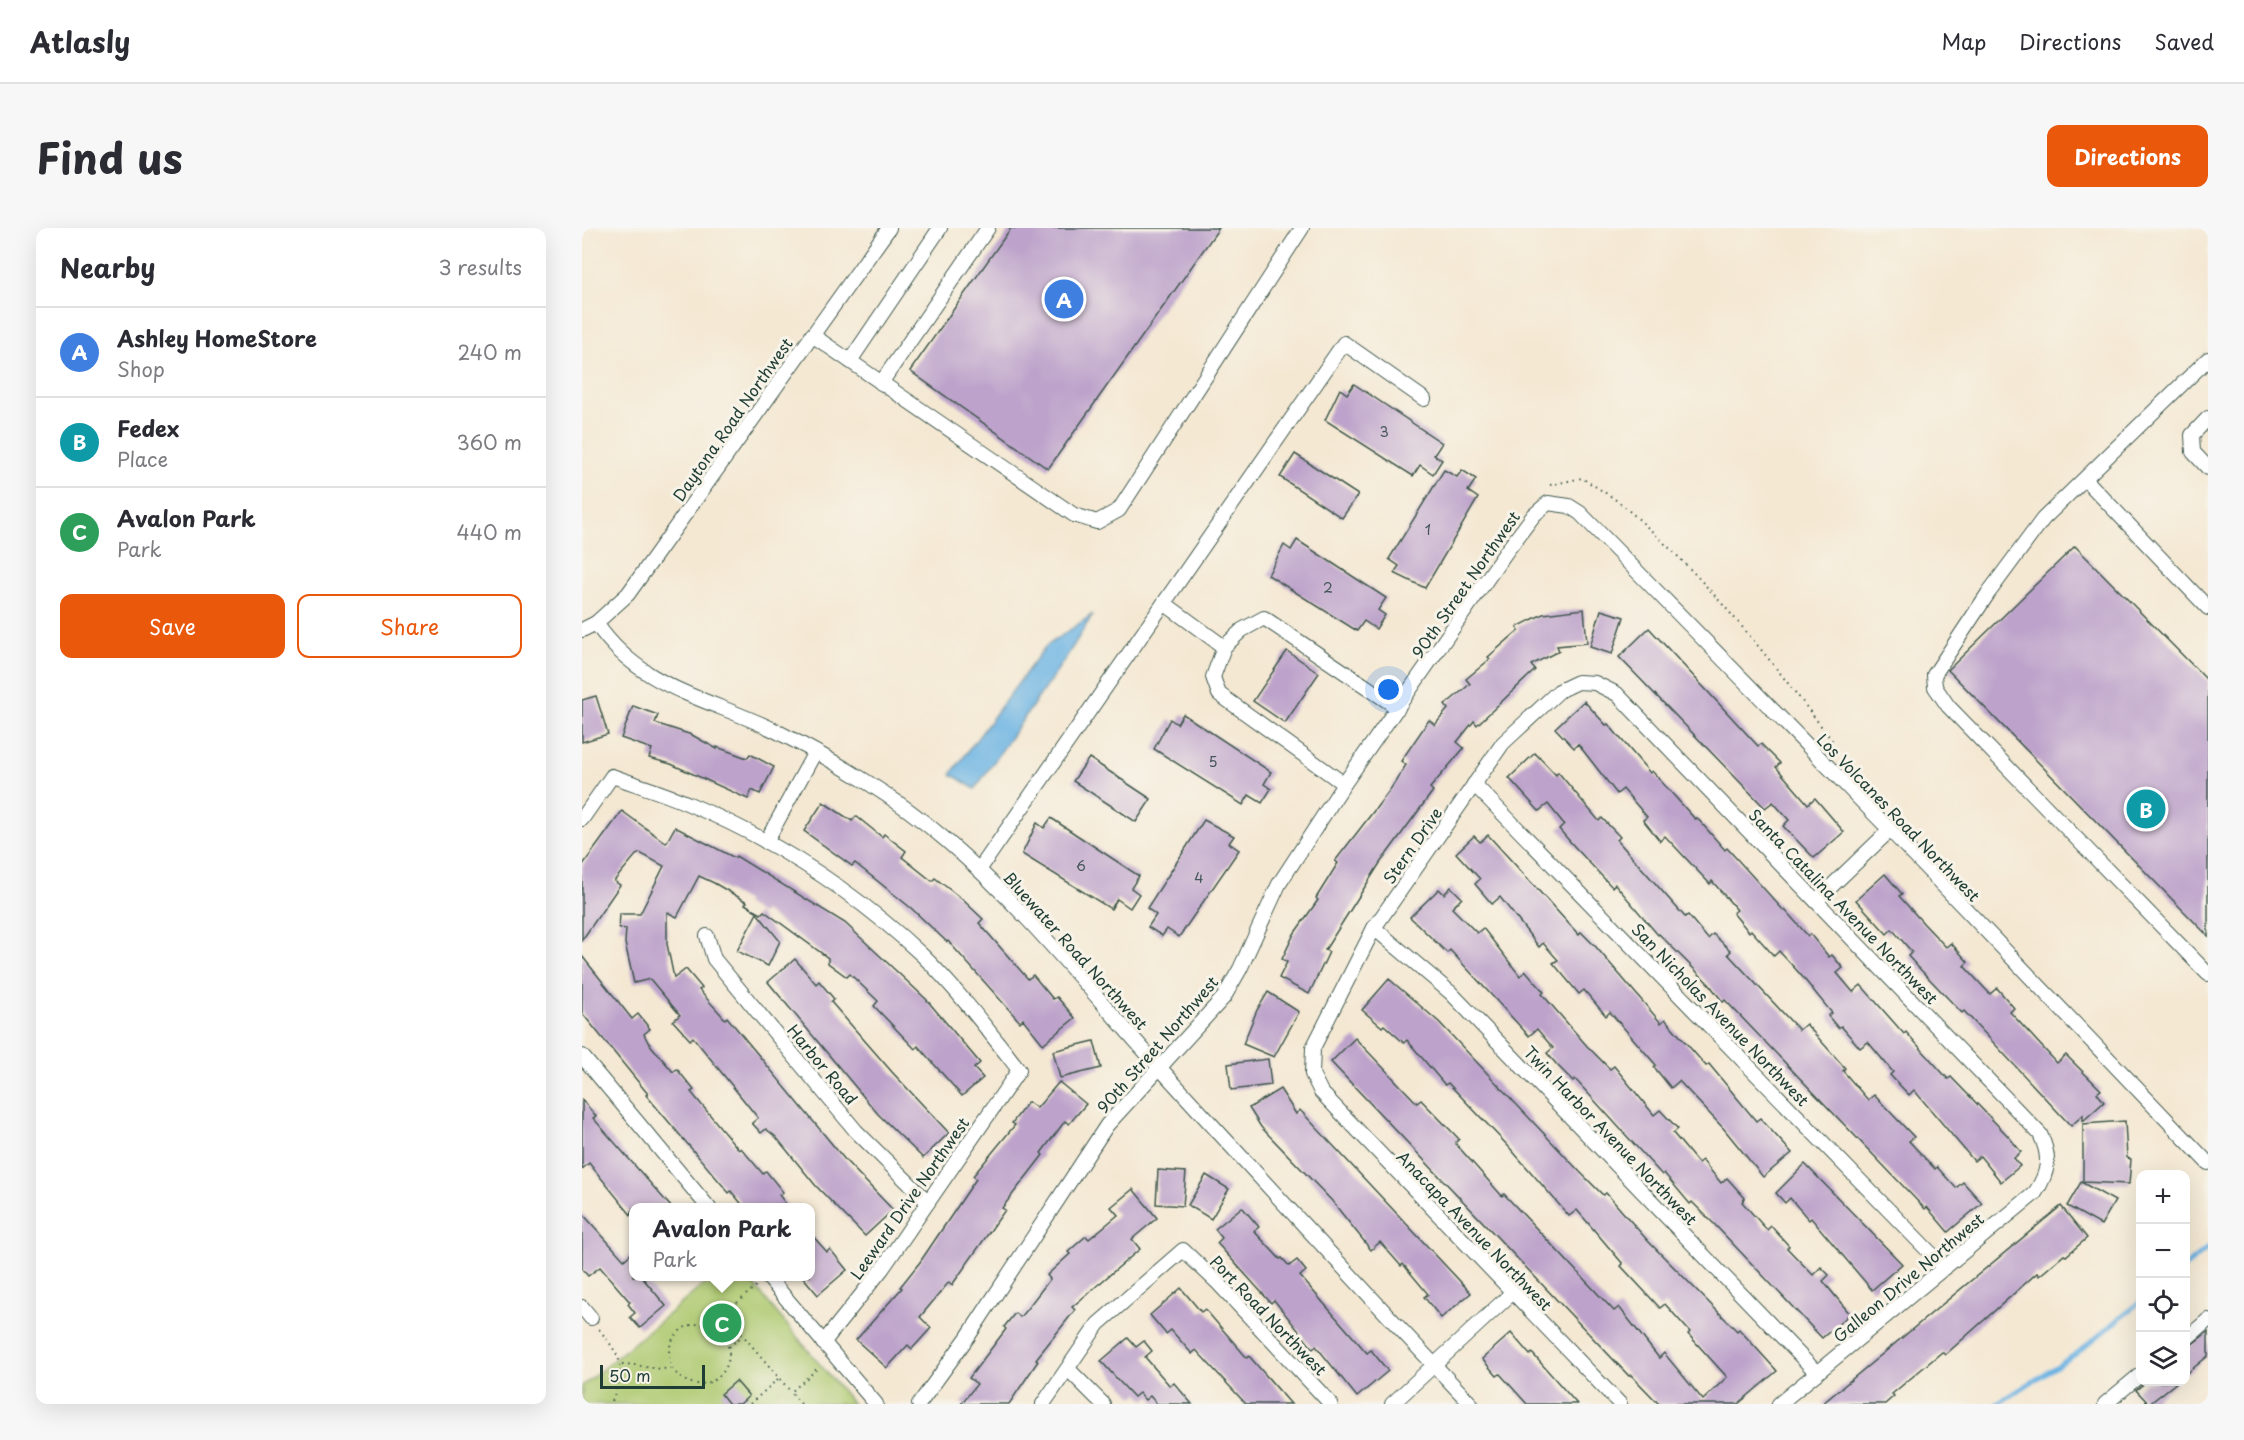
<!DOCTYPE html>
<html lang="en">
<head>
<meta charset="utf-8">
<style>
	body { margin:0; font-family:"Playpen Sans",sans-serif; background:#f7f7f7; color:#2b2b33 }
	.controls { position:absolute; right:18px; bottom:18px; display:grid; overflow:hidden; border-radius:12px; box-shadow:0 6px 24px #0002 }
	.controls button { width:54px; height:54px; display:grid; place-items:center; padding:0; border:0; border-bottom:2px solid #e1e1e2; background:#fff; color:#2b2b33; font:30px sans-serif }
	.scale { position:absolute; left:18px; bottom:15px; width:105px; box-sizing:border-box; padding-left:6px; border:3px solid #1f3d34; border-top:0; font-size:16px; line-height:21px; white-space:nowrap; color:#1f3d34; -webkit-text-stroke:4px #f7f3e8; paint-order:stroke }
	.you { position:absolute; left:807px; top:462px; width:21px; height:21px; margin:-15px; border:4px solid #fff; border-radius:50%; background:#1a73e8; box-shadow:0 0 0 9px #1a73e833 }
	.badge { display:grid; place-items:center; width:39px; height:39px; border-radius:50%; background:#ea580c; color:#fff; font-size:20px; font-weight:700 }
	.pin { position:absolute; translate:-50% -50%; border:3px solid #fff; box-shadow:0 2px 6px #0006 }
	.popup { position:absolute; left:47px; top:975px; width:186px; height:78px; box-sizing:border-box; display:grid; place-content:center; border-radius:12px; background:#fff; filter:drop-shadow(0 2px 4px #0005); font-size:20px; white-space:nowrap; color:#7c7c81 }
	.popup b { font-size:22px; color:#2b2b33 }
	.popup::after { content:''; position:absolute; left:50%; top:100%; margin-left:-12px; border:12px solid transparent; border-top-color:#fff }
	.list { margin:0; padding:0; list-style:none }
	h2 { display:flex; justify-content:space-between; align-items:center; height:78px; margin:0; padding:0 24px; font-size:26px }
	h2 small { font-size:20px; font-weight:400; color:#7c7c81 }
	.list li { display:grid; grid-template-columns:39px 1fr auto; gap:18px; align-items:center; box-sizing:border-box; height:90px; padding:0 24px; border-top:2px solid #e1e1e2 }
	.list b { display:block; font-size:22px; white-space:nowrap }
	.list p { margin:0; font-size:20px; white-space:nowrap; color:#7c7c81 }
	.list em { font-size:20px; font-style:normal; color:#7c7c81 }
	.actions { display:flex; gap:12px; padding:18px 24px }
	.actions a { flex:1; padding:14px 0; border:2px solid #ea580c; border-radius:12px; text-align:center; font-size:21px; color:#ea580c }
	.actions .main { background:#ea580c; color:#fff }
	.icon { flex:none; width:33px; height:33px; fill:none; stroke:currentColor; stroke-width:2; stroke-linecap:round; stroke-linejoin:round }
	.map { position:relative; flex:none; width:1626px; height:1176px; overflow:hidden; border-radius:12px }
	header { display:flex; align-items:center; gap:36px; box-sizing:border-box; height:84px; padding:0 30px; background:#fff; border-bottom:2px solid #e1e1e2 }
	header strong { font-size:28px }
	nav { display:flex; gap:33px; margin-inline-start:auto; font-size:21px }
	.intro { display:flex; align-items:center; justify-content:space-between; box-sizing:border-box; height:144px; padding:0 36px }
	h1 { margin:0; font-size:42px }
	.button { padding:15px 27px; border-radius:12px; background:#ea580c; color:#fff; font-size:21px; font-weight:700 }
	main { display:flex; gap:36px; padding:0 36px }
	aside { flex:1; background:#fff; border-radius:12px; box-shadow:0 6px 24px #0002 }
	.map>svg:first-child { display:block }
	.green { fill:#adc970; stroke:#668352; stroke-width:1.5 }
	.water { fill:#6bb3e3; stroke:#45788c; stroke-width:1.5 }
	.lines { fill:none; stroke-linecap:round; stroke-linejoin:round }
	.stream { stroke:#6bb3e3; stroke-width:4.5 }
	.building { fill:#bda3cb }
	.minor-casing { stroke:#3f574c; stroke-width:16 }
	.path { stroke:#3f574c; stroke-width:2; stroke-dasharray:1.5 4.5; stroke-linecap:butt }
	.minor { stroke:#fff; stroke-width:14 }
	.labels { text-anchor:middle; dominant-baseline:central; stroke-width:6; stroke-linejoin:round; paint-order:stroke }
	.number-label { font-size:14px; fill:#46565a }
	.street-label { font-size:16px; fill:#1f3d34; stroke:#f7f3e8 }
</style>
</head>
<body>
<header>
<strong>Atlasly</strong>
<nav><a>Map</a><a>Directions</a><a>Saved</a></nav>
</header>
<div class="intro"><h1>Find us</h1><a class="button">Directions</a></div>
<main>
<aside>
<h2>Nearby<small>3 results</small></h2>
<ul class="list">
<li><span class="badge" style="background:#3f7fe0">A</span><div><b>Ashley HomeStore</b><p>Shop</p></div><em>240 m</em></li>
<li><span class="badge" style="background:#0f9aa8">B</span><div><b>Fedex</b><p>Place</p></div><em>360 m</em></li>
<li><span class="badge" style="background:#2e9e5b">C</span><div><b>Avalon Park</b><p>Park</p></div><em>440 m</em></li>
</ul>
<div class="actions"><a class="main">Save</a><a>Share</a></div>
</aside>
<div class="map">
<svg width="1626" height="1176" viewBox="0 0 1626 1176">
	<rect width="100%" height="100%" fill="#f7f3e8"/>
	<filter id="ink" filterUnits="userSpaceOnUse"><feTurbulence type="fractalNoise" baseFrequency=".0167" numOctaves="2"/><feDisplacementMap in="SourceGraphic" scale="12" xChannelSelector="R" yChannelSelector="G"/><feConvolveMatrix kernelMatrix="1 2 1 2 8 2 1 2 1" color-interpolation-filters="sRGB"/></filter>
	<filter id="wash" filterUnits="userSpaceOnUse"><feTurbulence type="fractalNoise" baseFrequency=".008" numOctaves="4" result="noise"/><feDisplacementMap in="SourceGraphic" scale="24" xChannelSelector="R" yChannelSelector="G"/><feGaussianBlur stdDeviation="1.35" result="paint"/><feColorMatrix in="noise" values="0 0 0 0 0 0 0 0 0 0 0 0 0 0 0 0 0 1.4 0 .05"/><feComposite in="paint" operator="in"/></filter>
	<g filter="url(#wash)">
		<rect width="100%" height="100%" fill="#f4e8d3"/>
		<polygon class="green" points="131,1049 165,1049 271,1176 0,1176 0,1158"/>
		<polygon class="water" points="511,386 485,428 393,561 369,546 463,419"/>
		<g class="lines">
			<g class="stream">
				<polyline points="1604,1038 1626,1020"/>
				<polyline points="1415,1176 1494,1126 1558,1074"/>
			</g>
		</g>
		<g id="blocks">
			<g class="building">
				<polygon points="429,0 637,0 466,241 328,143"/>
				<polygon points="772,156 860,215 852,227 860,232 851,246 838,237 831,248 743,192 758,161 765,166"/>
				<polygon points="713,226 776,267 760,290 698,249"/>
				<polygon points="862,242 875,249 880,242 894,251 886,263 896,270 843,360 812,345 817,338 807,331"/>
				<polygon points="715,312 804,370 796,382 803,387 794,401 782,393 775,403 686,347 702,317 709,322"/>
				<polygon points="1493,318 1626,453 1626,708 1366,442"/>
				<polygon points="1002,381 1005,415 975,418 977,423 949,437 953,442 895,497 892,493 875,514 882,520 848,560 851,563 798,635 743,722 747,724 727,766 697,750 705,734 700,731 712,706 736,672 734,670 756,635 753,633 808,562 824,537 819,533 847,492 853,497 866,481 863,477 888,456 884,451 908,431 906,429 937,402 935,399 961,386"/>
				<polygon points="1019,382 1042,389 1030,426 1008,419"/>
				<polygon points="1067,400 1176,518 1179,516 1198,535 1194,539 1226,576 1233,570 1262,604 1232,630 1201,598 1207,592 1191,574 1183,580 1037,429"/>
				<polygon points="705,423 737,445 703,495 671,473"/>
				<polygon points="14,468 26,506 0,514 0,472"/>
				<polygon points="1002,473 1024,497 1026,496 1068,545 1070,543 1113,591 1115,590 1143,622 1145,620 1202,683 1203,682 1226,708 1228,706 1247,729 1250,727 1261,740 1255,745 1271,764 1279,757 1322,806 1324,804 1366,851 1369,849 1427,909 1439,924 1432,930 1438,938 1419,954 1398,928 1392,933 1332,862 1327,867 1308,847 1311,844 1286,814 1278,820 1259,798 1256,800 1246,788 1250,785 1218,746 1197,723 1192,728 1169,702 1167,704 1151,685 1155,682 1130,653 1128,656 1083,608 1078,613 1061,592 1065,589 1041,561 1035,566 996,516 992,520 973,500"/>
				<polygon points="51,478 76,487 73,495 110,507 135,521 135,519 165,530 168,526 192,539 178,566 170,562 166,571 89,536 67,530 70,521 39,510"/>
				<polygon points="601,486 689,544 682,556 689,561 680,575 667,567 661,577 572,521 588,491 595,496"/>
				<polygon points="953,525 974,547 976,544 1017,593 1020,590 1038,609 1035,612 1103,689 1106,687 1126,711 1131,706 1149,723 1146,726 1217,802 1224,796 1263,840 1261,843 1286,872 1292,867 1332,909 1327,913 1353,941 1355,939 1374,960 1381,954 1400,975 1366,1004 1345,979 1343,981 1143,772 1141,774 1127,756 1077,706 1076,707 1033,656 1030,659 991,617 977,601 982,596 966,576 957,583 927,550"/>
				<polygon points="507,530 569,571 554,594 491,553"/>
				<polygon points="241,574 270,593 274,588 300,609 302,606 324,623 320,629 350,653 353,650 381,672 401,691 397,695 446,751 451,747 471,771 475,769 493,790 461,816 441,791 438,794 366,713 365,714 329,680 273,635 270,638 222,603"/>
				<polygon points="40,583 84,615 93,599 153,630 154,628 263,695 344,771 398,835 392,840 401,850 380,868 336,818 333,821 292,778 296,773 268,746 265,749 246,735 246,730 182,683 179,686 163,676 165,674 132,655 117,648 95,689 85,684 85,716 92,750 104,741 120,760 117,762 143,791 145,789 264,933 311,982 283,1008 234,958 194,909 184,901 179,905 170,895 176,890 111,809 108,812 91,793 98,787 68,751 52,755 43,715 44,701 37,700 38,686 58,686 82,638 58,625 54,627 32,653 38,657 0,712 0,638"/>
				<polygon points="469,590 557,648 549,660 557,666 548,680 535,671 529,681 440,626 455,595 462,600"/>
				<polygon points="622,592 652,608 647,615 657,622 597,709 585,701 580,708 566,699 574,687 565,680"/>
				<polygon points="906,607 997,707 999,704 1014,719 1079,795 1083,791 1124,838 1127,836 1174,893 1178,890 1210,925 1181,949 1142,901 1097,853 1089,860 1072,839 1074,837 1028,784 1024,788 1002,762 997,766 971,735 976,732 961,715 957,719 918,669 910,676 893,656 898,651 874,625 892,608 898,614"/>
				<polygon points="1303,646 1320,666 1317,668 1342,696 1364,719 1369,715 1386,734 1382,738 1408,766 1415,760 1432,780 1428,784 1475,835 1484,827 1519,862 1515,865 1522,874 1501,893 1501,887 1489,898 1382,783 1380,785 1335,738 1326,728 1330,724 1310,701 1305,706 1274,672"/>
				<polygon points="869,659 880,670 870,680 895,705 901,700 938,748 944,743 962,764 960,766 1005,818 1028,841 1032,838 1072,887 1078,882 1096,901 1091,905 1116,935 1120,932 1139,955 1145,950 1163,970 1160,974 1185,1002 1189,998 1207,1018 1205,1020 1231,1047 1239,1039 1247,1047 1241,1053 1268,1086 1240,1110 1134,998 1110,974 1108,976 1082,945 1080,947 993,851 991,853 975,837 965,825 971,820 955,801 947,808 868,722 865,725 828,689 857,661 862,666"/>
				<polygon points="175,685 198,713 186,738 155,723"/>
				<polygon points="0,728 50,791 56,786 68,801 62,806 66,814 91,844 95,841 112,862 109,864 157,922 159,920 181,946 184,943 201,964 197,967 207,980 163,980 149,963 147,965 64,867 66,866 0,785"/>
				<polygon points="213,731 234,756 237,753 252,771 249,774 310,844 367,905 341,930 296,886 186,754"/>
				<polygon points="807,751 857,794 998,944 1021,967 1024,965 1066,1013 1155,1103 1157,1101 1195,1143 1156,1176 1077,1176 1049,1147 1047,1148 749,834 773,810 835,875 839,872 877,911 873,915 920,968 922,966 1032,1083 1037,1079 1077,1130 1082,1125 1121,1172 1145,1149 1106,1106 1108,1104 1083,1076 1078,1080 1039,1038 1041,1036 995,982 987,988 927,919 866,855 863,857 825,812 822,815 802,797 800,799 780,782"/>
				<polygon points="686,764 717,784 692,829 661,816 675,782"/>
				<polygon points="512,813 519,840 478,850 471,823"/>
				<polygon points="686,831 689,857 649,862 646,836"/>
				<polygon points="477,854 504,876 487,896 483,893 459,925 461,927 420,980 423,982 370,1057 367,1054 338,1089 349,1100 330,1121 326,1117 305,1140 274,1112 320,1060 318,1059 338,1034 394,951 391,948 433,897 430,895 446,874 455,880"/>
				<polygon points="698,861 714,886 718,882 889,1065 859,1090 842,1069 846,1066 821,1036 819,1038 798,1014 789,1022 750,973 679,899 667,880"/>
				<polygon points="0,872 14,888 11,890 90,980 51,980 49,987 7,935 0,941"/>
				<polygon points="1543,893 1545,930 1549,931 1547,956 1501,954 1501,896"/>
				<polygon points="1223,936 1320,1036 1290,1062 1229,990 1227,992 1208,970 1203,975 1194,965"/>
				<polygon points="576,942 604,944 601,978 574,976"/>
				<polygon points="624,947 647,961 629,991 606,977"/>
				<polygon points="1499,954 1533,973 1519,997 1485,978"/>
				<polygon points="551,961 575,990 550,1011 558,1021 490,1079 493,1082 454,1131 456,1133 427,1176 379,1176 395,1156 387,1150 424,1101 422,1099 433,1085 438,1089 444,1082 468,1051 465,1047 488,1026 486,1024 504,1008 507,1011 536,987 529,979"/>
				<polygon points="1479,978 1505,1010 1484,1028 1482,1027 1457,1048 1455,1045 1363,1127 1360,1124 1310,1166 1312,1168 1303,1176 1240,1176"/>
				<polygon points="660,979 677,999 672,1003 698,1031 700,1030 707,1038 715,1032 724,1043 718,1048 785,1125 789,1122 806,1143 775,1169 734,1118 731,1121 692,1072 689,1075 635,1015 640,1010 633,1001"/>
				<polygon points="0,985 42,1032 51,1024 51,1048 59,1048 84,1078 58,1100 48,1089 53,1085 46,1076 48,1074 18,1039 6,1048 0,1041"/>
				<polygon points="228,1005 245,1024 248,1021 265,1042 236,1067 220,1048 228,1048"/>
				<polygon points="599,1060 619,1084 623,1081 665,1130 667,1128 709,1176 664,1176 614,1122 610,1126 589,1102 584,1106 568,1087"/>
				<polygon points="1626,1104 1626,1128 1604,1146 1604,1121"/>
				<polygon points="929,1105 948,1127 950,1125 995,1176 945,1176 918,1146 915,1148 900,1131"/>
				<polygon points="546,1110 554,1119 562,1113 570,1123 563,1129 588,1158 592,1155 610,1176 575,1176 568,1168 563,1172 557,1165 552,1169 536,1152 519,1133"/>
				<polygon points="154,1153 167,1168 158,1176 147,1176 139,1166"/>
				<polygon points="1564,1154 1595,1154 1567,1176 1554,1162"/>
			</g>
		</g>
	</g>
	<g filter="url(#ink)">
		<use href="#blocks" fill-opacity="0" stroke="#3f574c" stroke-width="1.5"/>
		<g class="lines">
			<defs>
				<g id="minor">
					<polyline points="230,107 492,287 515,294 537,282 720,0"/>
					<polyline points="1626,131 1461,291 1407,364 1352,447 1353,459 1366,478 1626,746"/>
					<polyline points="268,133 358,0"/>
					<polyline points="299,155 406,0"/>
					<polyline points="1626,190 1610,207 1611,224 1626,240"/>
					<polyline points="1503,251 1626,380"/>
					<polyline points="582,375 642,419"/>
					<polyline points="14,395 46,366 307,0"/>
					<path d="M0 402 14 395C58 461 127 470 194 503 255 534 313 568 365 613 443 680 507 762 577 839 680 952 784 1065 889 1176"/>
					<polyline points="762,556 637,466 631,449 642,419 660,402 682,390 816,480"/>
					<polyline points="892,556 1363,1040"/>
					<path d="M0 591 30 548C55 557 82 565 107 576 192 612 272 663 340 727 376 762 406 802 437 842L300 1041 241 1115"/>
					<polyline points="184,614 233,524"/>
					<polyline points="397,642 762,115 842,171"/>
					<polyline points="1234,673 1308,602"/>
					<polyline points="792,700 869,765 1235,1145"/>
					<polyline points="125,708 132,731 274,903 346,974"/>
					<polyline points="0,828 127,980"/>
					<polyline points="185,1048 294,1176"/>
					<polyline points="0,1079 9,1090"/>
					<polyline points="1604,1111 1626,1092"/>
					<polyline points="486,1141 521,1176"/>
					<polyline points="337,1176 385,1110 525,897 642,769 658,741 697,656 762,556 924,324 952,287 966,275 987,278 998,285 1308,602 1626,935"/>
					<polyline points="461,1176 516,1096 601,1022 636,1055 749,1176"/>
					<polyline points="810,1176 930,1065"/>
					<path d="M1038 1176 739 864 730 846 731 820 792 700 921 515 977 463 996 454 1013 455 1035 466 1458 906C1469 929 1467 944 1453 965L1197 1176"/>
					<polyline points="1523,1176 1558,1147"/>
				</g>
			</defs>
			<use href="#minor" class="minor-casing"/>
			<g class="path">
				<path d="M968 257 1000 250C1015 260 1032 269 1045 281 1125 350 1189 432 1252 515"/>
				<polyline points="174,1058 155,1075 149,1088 153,1098 209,1164"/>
				<circle cx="117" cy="1126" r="30"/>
				<path d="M17 1101C42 1134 44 1136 29 1176"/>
				<polyline points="147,1119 161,1107"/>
				<path d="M40 1136C58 1136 72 1143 90 1140"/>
				<polyline points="168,1176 197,1150"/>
				<polyline points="219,1176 209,1164 237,1139"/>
			</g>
			<use href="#minor" class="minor"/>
		</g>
	</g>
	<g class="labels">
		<g class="number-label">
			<text x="802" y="203">3</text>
			<text x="846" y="301">1</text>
			<text x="746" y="359">2</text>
			<text x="631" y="533">5</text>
			<text x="499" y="637">6</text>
			<text x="617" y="649">4</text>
		</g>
		<g class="street-label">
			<text transform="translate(150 191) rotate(-55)">Daytona Road Northwest</text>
			<text transform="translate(883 356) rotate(-55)">90th Street Northwest</text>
			<text transform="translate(1317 589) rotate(46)">Los Volcanes Road Northwest</text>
			<text transform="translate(830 617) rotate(-55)">Stern Drive</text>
			<text transform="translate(1262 678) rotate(46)">Santa Catalina Avenue Northwest</text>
			<text transform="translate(494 722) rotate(48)">Bluewater Road Northwest</text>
			<text transform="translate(1139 786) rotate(46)">San Nicholas Avenue Northwest</text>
			<text transform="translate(575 816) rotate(-49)">90th Street Northwest</text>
			<text transform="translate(241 836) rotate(50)">Harbor Road</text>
			<text transform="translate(1029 907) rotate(46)">Twin Harbor Avenue Northwest</text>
			<text transform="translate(327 970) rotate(-55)">Leeward Drive Northwest</text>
			<text transform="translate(893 1002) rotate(46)">Anacapa Avenue Northwest</text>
			<text transform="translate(1326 1049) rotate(-40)">Galleon Drive Northwest</text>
			<text transform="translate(687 1087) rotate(46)">Port Road Northwest</text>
		</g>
	</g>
</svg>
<div class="controls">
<button>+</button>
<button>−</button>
<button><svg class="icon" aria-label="locate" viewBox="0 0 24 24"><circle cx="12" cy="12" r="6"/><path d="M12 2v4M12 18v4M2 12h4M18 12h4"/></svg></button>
<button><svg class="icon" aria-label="layers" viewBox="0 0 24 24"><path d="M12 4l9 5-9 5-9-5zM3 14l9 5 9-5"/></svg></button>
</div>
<div class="scale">50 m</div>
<div class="you"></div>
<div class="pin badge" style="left:482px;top:71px;background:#3f7fe0">A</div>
<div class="pin badge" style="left:1564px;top:581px;background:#0f9aa8">B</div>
<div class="pin badge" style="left:140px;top:1095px;background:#2e9e5b">C</div>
<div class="popup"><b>Avalon Park</b>Park</div>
</div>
</main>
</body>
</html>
